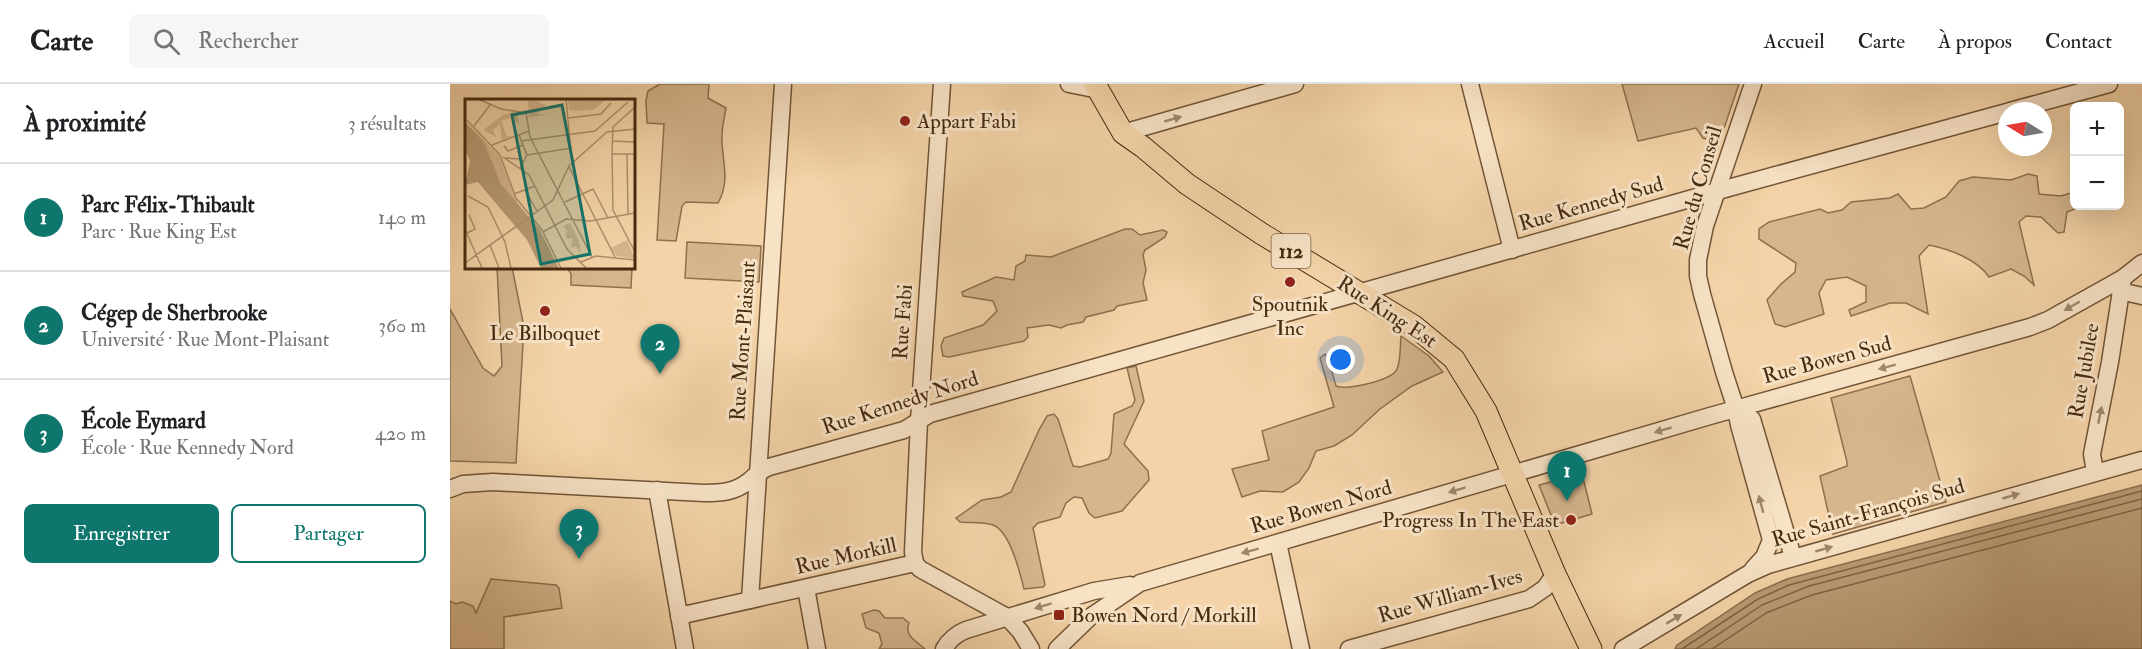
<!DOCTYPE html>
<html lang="fr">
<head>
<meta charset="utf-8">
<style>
	body { margin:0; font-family:"IM FELL Double Pica",serif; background:#f6f6f6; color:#202124 }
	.controls { position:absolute; right:18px; top:18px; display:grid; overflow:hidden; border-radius:9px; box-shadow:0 6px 24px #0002 }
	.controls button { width:54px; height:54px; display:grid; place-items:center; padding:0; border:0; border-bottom:2px solid #e0e0e0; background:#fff; color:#202124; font:30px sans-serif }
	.compass { position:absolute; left:1548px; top:18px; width:54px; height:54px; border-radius:50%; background:#fff; box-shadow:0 6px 24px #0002; rotate:281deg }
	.you { position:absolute; left:891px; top:276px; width:21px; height:21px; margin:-15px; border:4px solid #fff; border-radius:50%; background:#1a73e8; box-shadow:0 0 0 9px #1a73e833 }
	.badge { display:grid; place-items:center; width:39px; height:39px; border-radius:50%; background:#0f766e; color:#fff; font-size:20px; font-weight:700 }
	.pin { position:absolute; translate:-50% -50px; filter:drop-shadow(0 2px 3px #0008) }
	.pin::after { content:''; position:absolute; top:32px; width:21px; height:18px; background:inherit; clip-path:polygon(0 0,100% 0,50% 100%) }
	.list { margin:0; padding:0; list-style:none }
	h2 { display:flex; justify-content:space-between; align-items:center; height:78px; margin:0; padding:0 24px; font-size:26px }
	h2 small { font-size:20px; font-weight:400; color:#757577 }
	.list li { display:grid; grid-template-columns:39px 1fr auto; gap:18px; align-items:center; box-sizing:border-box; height:108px; padding:0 24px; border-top:2px solid #e0e0e0 }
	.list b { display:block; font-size:22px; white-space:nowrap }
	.list p { margin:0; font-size:20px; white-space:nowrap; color:#757577 }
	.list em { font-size:20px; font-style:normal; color:#757577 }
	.actions { display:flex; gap:12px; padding:18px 24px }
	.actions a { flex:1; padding:14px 0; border:2px solid #0f766e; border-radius:9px; text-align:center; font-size:21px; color:#0f766e }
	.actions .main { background:#0f766e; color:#fff }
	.icon { flex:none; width:33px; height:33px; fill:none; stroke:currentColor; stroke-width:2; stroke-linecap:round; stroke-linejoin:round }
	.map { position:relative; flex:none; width:1692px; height:565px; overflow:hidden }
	header { display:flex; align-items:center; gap:36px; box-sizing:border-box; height:84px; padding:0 30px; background:#fff; border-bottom:2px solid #e0e0e0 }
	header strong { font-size:28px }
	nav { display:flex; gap:33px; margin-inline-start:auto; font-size:21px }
	.search { width:420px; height:54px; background:#f6f6f6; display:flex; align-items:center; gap:15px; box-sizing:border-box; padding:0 21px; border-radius:9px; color:#757577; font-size:22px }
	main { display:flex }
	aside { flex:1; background:#fff }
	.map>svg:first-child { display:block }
	.green { fill:#d6b68d; stroke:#8e704e; stroke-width:1.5 }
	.water { fill:#b89a74; stroke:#8a6e4c; stroke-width:1.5 }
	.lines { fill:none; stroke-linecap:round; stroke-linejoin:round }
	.shore { stroke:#7f6242; stroke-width:1.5 }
	.minor-casing { stroke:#715536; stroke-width:19 }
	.major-casing { stroke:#462b10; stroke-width:23 }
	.minor { stroke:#f7e2c6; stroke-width:16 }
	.major { stroke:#f3d3a7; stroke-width:21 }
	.oneway { fill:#9e866b }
	.poi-dot { fill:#8f2418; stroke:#f7e2c6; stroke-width:2 }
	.labels { text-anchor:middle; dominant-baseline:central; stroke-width:6; stroke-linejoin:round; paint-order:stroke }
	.shield { fill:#f7e2c6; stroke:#7b6247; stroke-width:1.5 }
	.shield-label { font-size:20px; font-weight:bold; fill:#462b10 }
	.poi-label { font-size:21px; fill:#462b10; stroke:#f7e2c6; text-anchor:start }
	.street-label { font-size:21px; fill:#462b10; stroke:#f7e2c6 }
	.inset-road { fill:none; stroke:#ae906b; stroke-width:1.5 }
	.view { fill:#0f766e; fill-opacity:0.15; stroke:#0f766e; stroke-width:3 }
	.inset-edge { fill:none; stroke:#462b10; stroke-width:3 }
</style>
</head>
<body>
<header>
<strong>Carte</strong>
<div class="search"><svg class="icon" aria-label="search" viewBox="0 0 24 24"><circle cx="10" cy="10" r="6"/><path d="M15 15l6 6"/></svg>Rechercher</div>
<nav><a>Accueil</a><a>Carte</a><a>À propos</a><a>Contact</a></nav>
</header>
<main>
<aside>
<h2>À proximité<small>3 résultats</small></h2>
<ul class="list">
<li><span class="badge">1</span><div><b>Parc Félix-Thibault</b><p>Parc · Rue King Est</p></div><em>140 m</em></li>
<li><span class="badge">2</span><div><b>Cégep de Sherbrooke</b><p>Université · Rue Mont-Plaisant</p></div><em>360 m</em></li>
<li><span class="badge">3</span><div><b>École Eymard</b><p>École · Rue Kennedy Nord</p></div><em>420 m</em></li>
</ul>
<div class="actions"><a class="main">Enregistrer</a><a>Partager</a></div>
</aside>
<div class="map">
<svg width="1692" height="565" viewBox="0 0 1692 565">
	<rect width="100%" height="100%" fill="#f3d3a7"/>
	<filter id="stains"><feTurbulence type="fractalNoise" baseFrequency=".00333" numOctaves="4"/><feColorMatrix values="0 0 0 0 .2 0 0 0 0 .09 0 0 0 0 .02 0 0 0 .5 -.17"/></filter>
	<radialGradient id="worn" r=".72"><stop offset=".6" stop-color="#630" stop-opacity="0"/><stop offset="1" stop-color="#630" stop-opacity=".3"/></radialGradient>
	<g class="green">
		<path d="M210 0H259L258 14 276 24C274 35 271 47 272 58 273 80 280 98 268 119L236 118 232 122 226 157 207 156 214 40 197 39 196 17 198 7Z"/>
		<polygon points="1172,0 1289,0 1269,59 1253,54 1246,44 1188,57"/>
		<path d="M1578 90 1587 92 1589 110 1611 112 1624 108V122H1632L1617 128 1614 148 1608 149 1591 133 1576 132 1569 138 1584 201 1574 192 1561 185 1539 193C1527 175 1499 165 1479 161L1469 172 1478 230 1456 219H1440L1401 232 1399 226 1416 218V202L1397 193 1376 196 1369 209 1374 230 1335 243 1325 240 1317 216 1331 200 1345 188 1346 179 1309 155V145L1319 138 1370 125 1378 129 1392 126 1401 118 1440 114 1448 110 1461 125 1474 124 1496 113 1509 97 1523 93 1561 96Z"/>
		<polygon points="675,145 682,145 690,151 713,146 717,148 715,153 695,166 693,171 696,186 693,199 697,216 667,222 664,226 636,233 633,238 617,241 611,244 599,241 577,244 578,253 574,257 499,273 493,272 491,262 494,254 533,241 547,227 543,217 513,212 512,208 546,193 564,196 566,182 575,177 576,171 601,173"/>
		<polygon points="237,158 311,162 309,198 235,194"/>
		<polygon points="47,183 62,183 74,243 66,379 0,377 0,225 33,284 44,292 52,282"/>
		<polygon points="117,183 182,183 181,204 121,201 121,190"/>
		<path d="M951 252 979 272 993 288 962 302 930 325 902 351 884 362 866 367 859 384 849 398 833 408 810 407 792 413 782 385 819 376 812 347 884 323 870 274 875 270 878 274 886 302C896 307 943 296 947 285 951 276 950 262 951 252Z"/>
		<path d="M686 282 694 317 674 360 698 387 699 396 672 427 645 434 639 429 632 414 624 413 616 419 610 433 588 439 583 444 595 501 593 503 574 505C570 489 560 447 543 441 534 438 520 439 510 438L506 434 532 416 551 413 561 408 589 346 597 332 604 330 608 335 623 382 630 383 658 375 661 369 664 330 682 322 685 316 677 284Z"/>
		<polygon points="1460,292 1496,418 1383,450 1370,392 1397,382 1397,378 1381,314"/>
		<polygon points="1132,390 1142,430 1105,441 1089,401"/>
		<polygon points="41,495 106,501 109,504 112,524 54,533 54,565 0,565 0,517 6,520 12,518 23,522 26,529"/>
		<path d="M424 526 429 527 435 534H453L459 539C454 552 466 557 475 565H429L432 560 429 549 416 544 412 530Z"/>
	</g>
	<polygon class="water" points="1692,401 1692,565 1225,565 1227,561 1305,509 1337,495"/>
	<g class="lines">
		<g class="shore">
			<polyline points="1232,565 1308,515 1339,501 1692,407"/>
			<polyline points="1246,565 1312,521 1359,502 1692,415"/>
			<polyline points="1262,565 1316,529 1362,511 1692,424"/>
		</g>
		<defs>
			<g id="minor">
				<polyline points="619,0 649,6"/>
				<polyline points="1020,0 1062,166"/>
				<polyline points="1560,27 1659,0"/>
				<polyline points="673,49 845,0"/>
				<polyline points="1670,207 1692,212"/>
				<polyline points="1286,325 1302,335 1343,473"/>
				<polyline points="1645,388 1642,370 1660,278 1673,194"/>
				<path d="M0 405 13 400 43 398 254 409C272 409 285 408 299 397 306 391 311 386 319 383L454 346 480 330 1282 103 1557 28"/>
				<polyline points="207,406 235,565"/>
				<polyline points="828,459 851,565"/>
				<polyline points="465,479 463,468 469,337 492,0"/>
				<polyline points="1303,485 1314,473 1321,456 1289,341 1286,325 1274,288 1252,210 1248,192 1248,176 1255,142 1303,0"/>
				<polyline points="356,504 367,565"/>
				<polyline points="300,516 333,0"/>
				<polyline points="229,532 465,479 470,485 557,533 570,547 581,565"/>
				<path d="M494 565C500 555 506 550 516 546L644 507 680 501"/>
				<polyline points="607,565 640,533 690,499 1260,332 1580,243 1598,236 1673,194 1692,179"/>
				<polyline points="899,565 1079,515 1095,504 1105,490"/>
				<polyline points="1173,565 1298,490 1318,481 1692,376"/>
			</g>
			<polyline id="major" points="645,0 673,49 693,63 737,100 812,150 964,242 1004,275 1036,327 1105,490 1141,565"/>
		</defs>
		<use href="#minor" class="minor-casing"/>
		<use href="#major" class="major-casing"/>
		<use href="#minor" class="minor"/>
		<use href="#major" class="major"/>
	</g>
	<defs><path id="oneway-solid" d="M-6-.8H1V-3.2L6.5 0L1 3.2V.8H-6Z" transform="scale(1.5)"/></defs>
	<g class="oneway">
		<use href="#oneway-solid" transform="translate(723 35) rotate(-16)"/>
		<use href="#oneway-solid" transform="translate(1622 222) rotate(150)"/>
		<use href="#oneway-solid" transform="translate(1437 283) rotate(165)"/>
		<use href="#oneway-solid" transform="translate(1650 331) rotate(-79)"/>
		<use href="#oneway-solid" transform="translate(1213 346) rotate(164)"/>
		<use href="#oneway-solid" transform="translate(1007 406) rotate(163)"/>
		<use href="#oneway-solid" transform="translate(1561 412) rotate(-16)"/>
		<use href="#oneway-solid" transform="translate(1311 420) rotate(-105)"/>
		<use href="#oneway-solid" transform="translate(1374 465) rotate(-16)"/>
		<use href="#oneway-solid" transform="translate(800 467) rotate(165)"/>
		<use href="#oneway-solid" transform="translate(593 522) rotate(163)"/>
		<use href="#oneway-solid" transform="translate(1224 535) rotate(-31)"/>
	</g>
	<g class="poi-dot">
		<circle cx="455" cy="37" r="6"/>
		<circle cx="840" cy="198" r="6"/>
		<circle cx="95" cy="227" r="6"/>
		<circle cx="1121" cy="436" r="6"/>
		<rect x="603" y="525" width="12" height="12" rx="3"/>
	</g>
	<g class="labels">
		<rect class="shield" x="821.5" y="150" width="39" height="34" rx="4.5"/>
		<g class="shield-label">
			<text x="841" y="167">112</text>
		</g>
		<g class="poi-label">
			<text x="467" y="37">Appart Fabi</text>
			<text x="840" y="220" text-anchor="middle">Spoutnik<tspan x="840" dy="24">Inc</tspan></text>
			<text x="95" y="249" text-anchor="middle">Le Bilboquet</text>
			<text x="1109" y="436" text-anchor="end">Progress In The East</text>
			<text x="621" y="531">Bowen Nord / Morkill</text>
		</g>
		<g class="street-label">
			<text transform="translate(1248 104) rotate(-74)">Rue du Conseil</text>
			<text transform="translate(1141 120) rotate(-16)">Rue Kennedy Sud</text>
			<text transform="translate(937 228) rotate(33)">Rue King Est</text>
			<text transform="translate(453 238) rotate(-86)">Rue Fabi</text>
			<text transform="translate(293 257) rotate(-86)">Rue Mont-Plaisant</text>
			<text transform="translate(1377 276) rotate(-15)">Rue Bowen Sud</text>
			<text transform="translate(1634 287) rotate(-80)">Rue Jubilee</text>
			<text transform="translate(450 319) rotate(-18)">Rue Kennedy Nord</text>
			<text transform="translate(871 423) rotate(-16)">Rue Bowen Nord</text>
			<text transform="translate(1418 429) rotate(-16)">Rue Saint-François Sud</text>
			<text transform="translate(396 472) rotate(-13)">Rue Morkill</text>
			<text transform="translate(1000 512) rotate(-16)">Rue William-Ives</text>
		</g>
	</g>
	<g transform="translate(15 15)">
		<rect width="170" height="170" fill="#f3d3a7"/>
		<path d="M67 0 81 6 72 15H83L64 19 63 2ZM103 0H142L128 11 112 12 104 11ZM52 12 54 25 45 19 36 22 42 37H48L37 41 35 25 28 31 31 38 18 31 38 16ZM0 21 34 57 52 103 61 116 36 85 20 46ZM105 124 114 142 116 155 111 147 106 149 108 139 102 140 100 134 103 133 98 127ZM162 141 169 157V160L152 157 146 149Z" fill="#d6b68d"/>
		<path d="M0 23 19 43 36 85 75 131 94 169H76L62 141 13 83 0 86 5 62 0 51Z" fill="#b89a74"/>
		<path class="inset-road" d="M13 0 36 10 61 14 65 38 127 158M101 0 107 63M170 8 148 28 147 55 148 111 170 153M0 19 35 56 51 99 77 131 96 169M103 19 136 15 146 4M9 27 25 6M54 36 62 56 55 69M56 42 130 32 163 3M148 42 170 43M27 46 64 32M39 47 43 52 58 46M147 55H170M162 55 163 115M62 56 107 49M38 58 64 76 102 150 121 169M41 59 55 60 59 64M104 68 150 158M60 91 72 112M49 95 70 87M3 97 23 108 40 143 46 169M100 103 128 90 143 119M0 130 17 169M78 133 101 120 125 122 170 114M2 134 10 130 4 116M25 146 34 169M116 163 131 157 170 161M0 164 88 101 104 67 142 33 170 30"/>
		<path class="view" d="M97 6 125 155 76 165 47 16Z"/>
		<rect width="170" height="170" class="inset-edge"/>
	</g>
	<rect width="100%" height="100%" filter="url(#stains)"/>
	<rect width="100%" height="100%" fill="url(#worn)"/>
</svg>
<div class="controls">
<button>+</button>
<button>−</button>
</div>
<svg class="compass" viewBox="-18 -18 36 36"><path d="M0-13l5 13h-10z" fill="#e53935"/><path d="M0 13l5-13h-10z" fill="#757577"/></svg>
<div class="you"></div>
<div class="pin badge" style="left:1117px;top:417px">1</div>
<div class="pin badge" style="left:210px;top:290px">2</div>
<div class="pin badge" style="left:129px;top:475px">3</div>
</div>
</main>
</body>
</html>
